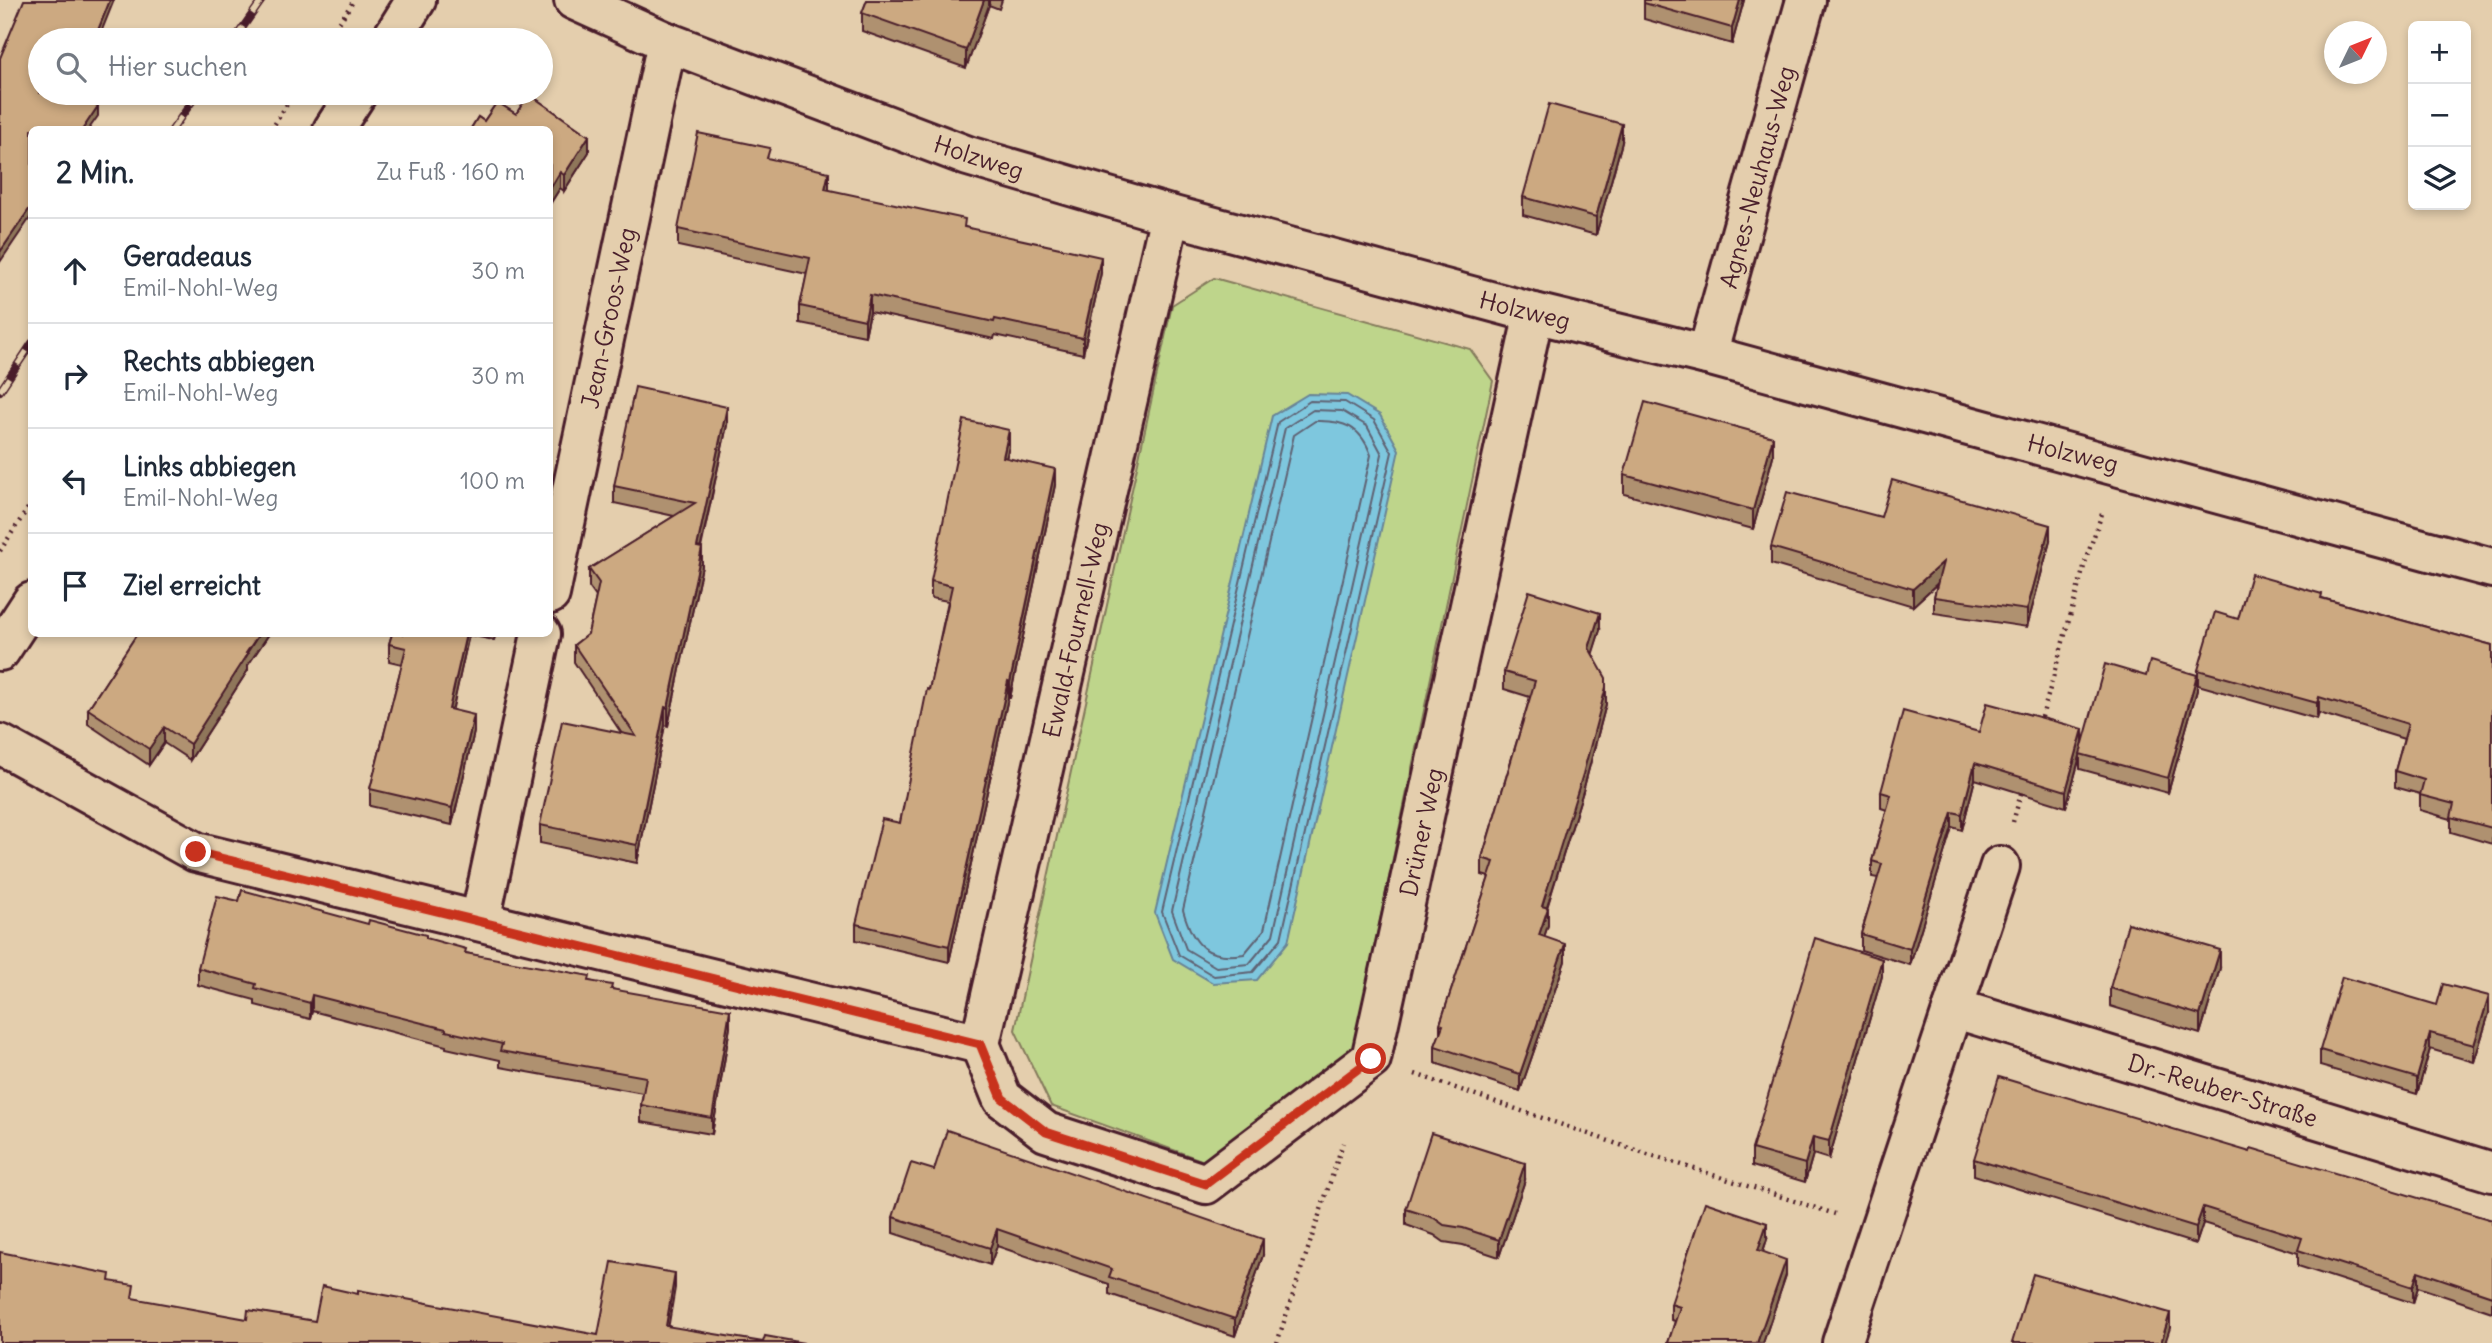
<!DOCTYPE html>
<html lang="de">
<head>
<meta charset="utf-8">
<style>
	body { margin:0; font-family:Delius,sans-serif; background:#f6f6f7; color:#1f2937 }
	.controls { position:absolute; right:21px; top:21px; display:grid; overflow:hidden; border-radius:10px; box-shadow:0 4px 10px #0003 }
	.controls button { width:63px; height:63px; display:grid; place-items:center; padding:0; border:0; border-bottom:2px solid #e0e1e3; background:#fff; color:#1f2937; font:35px sans-serif }
	.compass { position:absolute; left:2324px; top:21px; width:63px; height:63px; border-radius:50%; background:#fff; box-shadow:0 4px 10px #0003; rotate:47deg }
	.stop { position:absolute; width:21px; height:21px; margin:-16px; border:5px solid #c8321e; border-radius:50%; background:#fff }
	.stop.end { background:#c8321e; border-color:#fff; box-shadow:0 2px 7px #0008 }
	.list { margin:0; padding:0; list-style:none }
	h2 { display:flex; justify-content:space-between; align-items:center; height:91px; margin:0; padding:0 28px; font-size:30px }
	h2 small { font-size:23px; font-weight:400; color:#747a83 }
	.list li { display:grid; grid-template-columns:46px 1fr auto; gap:21px; align-items:center; box-sizing:border-box; height:105px; padding:0 28px; border-top:2px solid #e0e1e3 }
	.list b { display:block; font-size:26px; white-space:nowrap }
	.list p { margin:0; font-size:23px; white-space:nowrap; color:#747a83 }
	.list em { font-size:23px; font-style:normal; color:#747a83 }
	.icon { flex:none; width:38px; height:38px; fill:none; stroke:currentColor; stroke-width:2; stroke-linecap:round; stroke-linejoin:round }
	.map { position:relative; flex:none; width:2492px; height:1343px; overflow:hidden }
	.search { position:absolute; background:#fff; box-shadow:0 4px 10px #0003; left:28px; top:28px; width:525px; height:77px; display:flex; align-items:center; gap:18px; box-sizing:border-box; padding:0 24px; border-radius:38px; color:#747a83; font-size:26px }
	.panel { position:absolute; background:#fff; box-shadow:0 4px 10px #0003; left:28px; top:126px; width:525px; height:511px; border-radius:10px }
	.map>svg:first-child { display:block }
	.green { fill:#bed58b; stroke:#847a5b; stroke-width:2 }
	.water { fill:#7ec7de; stroke:#698496; stroke-width:2 }
	.lines { fill:none; stroke-linecap:round; stroke-linejoin:round }
	.shore { stroke:#5f6273; stroke-width:2 }
	.minor-casing { stroke:#4a1f2b; stroke-width:44 }
	.path { stroke:#4a1f2b; stroke-width:4.5; stroke-dasharray:2 5; stroke-linecap:butt }
	.minor { stroke:#e4cead; stroke-width:38 }
	.rail-casing { stroke:#4a1f2b; stroke-width:8 }
	.rail { stroke:#e4cead; stroke-width:5; stroke-dasharray:16; stroke-linecap:butt }
	.wall { fill:#af916f; stroke:#4a1f2b; stroke-width:2 }
	.shaded-wall { fill:#8f765a; stroke:#4a1f2b; stroke-width:2 }
	.building { fill:#cca981; stroke:#4a1f2b; stroke-width:2 }
	.route { stroke:#c8321e; stroke-width:9 }
	.labels { text-anchor:middle; dominant-baseline:central; stroke-width:5; stroke-linejoin:round; paint-order:stroke }
	.street-label { font-size:24px; fill:#4a1f2b; stroke:#e4cead }
</style>
</head>
<body>
<div class="map">
<svg width="2492" height="1343" viewBox="0 0 2492 1343">
	<rect width="100%" height="100%" fill="#e4cead"/>
	<filter id="ink" filterUnits="userSpaceOnUse"><feTurbulence type="fractalNoise" baseFrequency=".0143" numOctaves="2"/><feDisplacementMap in="SourceGraphic" scale="14" xChannelSelector="R" yChannelSelector="G"/><feConvolveMatrix kernelMatrix="1 2 1 2 8 2 1 2 1" color-interpolation-filters="sRGB"/></filter>
	<g filter="url(#ink)">
		<polygon class="green" points="1214,278 1470,349 1493,381 1351,1059 1277,1114 1204,1161 1051,1106 1015,1030 1172,305"/>
		<polygon class="water" points="1308,394 1347,395 1380,415 1399,450 1288,942 1257,980 1213,983 1173,959 1155,913 1272,416"/>
		<g class="lines">
			<g class="shore">
				<polygon points="1310,401 1345,402 1374,420 1392,452 1281,939 1253,972 1214,976 1179,955 1162,912 1278,422"/>
				<polygon points="1313,410 1342,411 1367,426 1382,454 1273,935 1249,964 1216,967 1186,949 1172,911 1285,428"/>
				<path d="M1315 421C1344 420 1361 427 1371 455L1264 930 1244 954C1206 960 1193 945 1183 910L1294 435Z"/>
			</g>
			<defs>
				<g id="minor">
					<polyline points="574,0 667,42 968,156 1170,215 1534,313 1707,355 2492,568"/>
					<polyline points="391,40 416,0"/>
					<polyline points="333,130 357,93"/>
					<polyline points="1707,355 1806,0"/>
					<polyline points="550,594 667,42"/>
					<polyline points="0,651 32,602"/>
					<polyline points="0,744 196,852 980,1044"/>
					<polyline points="480,921 541,634"/>
					<polyline points="1953,1008 2000,866"/>
					<polyline points="980,1044 1002,1098 1046,1132 1206,1184 1371,1059 1534,313"/>
					<polyline points="980,1044 1170,215"/>
					<polyline points="1842,1343 1953,1008 2492,1172"/>
				</g>
			</defs>
			<use href="#minor" class="minor-casing"/>
			<g class="path">
				<polyline points="328,40 354,0"/>
				<polyline points="271,130 294,93"/>
				<polyline points="0,551 32,502"/>
				<polyline points="2040,724 2087,556 2103,511"/>
				<polyline points="2013,822 2022,790"/>
				<polyline points="1415,1074 1629,1148 1835,1214"/>
				<polyline points="1277,1343 1343,1143"/>
			</g>
			<use href="#minor" class="minor"/>
			<defs>
				<g id="rail">
					<polyline points="234,40 262,0"/>
					<polyline points="172,130 198,93"/>
					<polyline points="0,391 32,343"/>
				</g>
			</defs>
			<use href="#rail" class="rail-casing"/>
			<use href="#rail" class="rail"/>
		</g>
		<g class="wall">
			<polygon points="867,0 1002,0 999,9 989,5 966,68 862,31 862,13"/>
			<polygon points="1644,0 1744,0 1732,44 1644,19"/>
			<polygon points="529,94 589,136 589,152 564,191 560,188 550,204 550,130 470,130 478,117 484,121 497,102 516,114"/>
			<polygon points="1622,142 1596,235 1523,215 1523,197"/>
			<polygon points="770,159 828,190 965,227 1101,273 1083,354 995,335 994,339 870,312 865,336 800,323 800,306 807,274 678,246 678,229"/>
			<polygon points="727,425 701,548 702,566 668,726 665,725 637,863 540,843 540,825 622,734 574,662 574,645 588,634 596,597 589,587 589,569 674,516 614,503 614,486"/>
			<polygon points="1009,446 1006,458 1055,485 1010,698 1008,698 949,962 856,940 856,924 900,823 929,690 948,601 931,598 931,581"/>
			<polygon points="1773,456 1753,529 1624,494 1624,475"/>
			<polygon points="2050,541 2027,627 1934,613 1934,597 1937,584 1913,606 1771,564 1771,547"/>
			<polygon points="2322,598 2492,645 2492,844 2451,832 2451,819 2420,810 2420,794 2395,787 2395,771 2404,739 2319,713 2317,719 2198,685 2198,670 2238,619"/>
			<polygon points="1600,630 1592,654 1606,704 1583,791 1547,908 1548,925 1544,937 1565,961 1520,1091 1435,1063 1435,1046 1440,1034 1440,1024 1489,877 1482,875 1482,858 1530,697 1504,689 1504,672"/>
			<polygon points="137,634 269,634 248,665 248,670 190,760 164,743 149,765 88,724 88,709"/>
			<polygon points="392,634 496,634 494,640 469,635 452,710 474,732 452,825 370,806 370,789 402,664 389,661 389,644"/>
			<polygon points="2197,690 2168,793 2080,769 2080,757 2066,807 1975,779 1962,830 1952,827 1910,965 1861,950 1861,934 1878,878 1872,877 1872,861 1887,810 1881,808 1881,792 1979,732 2083,742"/>
			<polygon points="239,901 426,939 466,953 590,981 612,989 730,1027 712,1134 641,1122 641,1105 643,1093 500,1067 500,1060 446,1048 446,1046 312,1011 310,1019 255,1005 255,1000 198,985 198,968"/>
			<polygon points="2220,968 2200,1034 2110,1006 2110,988"/>
			<polygon points="1882,976 1829,1159 1813,1154 1805,1182 1752,1166 1752,1149"/>
			<polygon points="2437,1005 2489,1013 2474,1062 2430,1049 2417,1094 2320,1066 2320,1050"/>
			<polygon points="2250,1152 2492,1220 2492,1312 2418,1287 2413,1303 2298,1266 2298,1253 2203,1223 2196,1244 1974,1175 1974,1159"/>
			<polygon points="934,1170 1263,1255 1235,1336 1109,1294 1109,1284 997,1246 990,1265 893,1233 893,1217"/>
			<polygon points="1525,1180 1499,1257 1463,1245 1444,1242 1434,1235 1406,1225 1406,1209"/>
			<polygon points="1767,1239 1763,1252 1786,1275 1763,1343 1668,1343 1675,1321 1671,1320 1671,1304"/>
		</g>
		<g class="shaded-wall">
			<polygon points="110,0 114,0 98,40 94,40"/>
			<polygon points="984,0 989,0 989,5 966,68 966,50"/>
			<polygon points="1740,0 1744,0 1732,44 1732,28"/>
			<polygon points="98,106 98,116 88,130 82,130"/>
			<polygon points="1622,124 1622,142 1596,235 1596,217"/>
			<polygon points="589,136 589,152 564,191 564,175"/>
			<polygon points="560,172 560,188 550,204 550,189"/>
			<polygon points="829,172 829,188 825,206 825,189"/>
			<polygon points="32,205 32,215 0,262 0,252"/>
			<polygon points="1101,257 1101,273 1083,354 1083,338"/>
			<polygon points="870,295 870,312 865,336 865,320"/>
			<polygon points="727,407 727,425 697,564 697,547"/>
			<polygon points="1009,430 1009,446 1003,473 1003,457"/>
			<polygon points="1773,437 1773,456 1753,529 1753,510"/>
			<polygon points="1055,469 1055,485 1010,698 1010,682"/>
			<polygon points="2050,525 2050,541 2027,627 2027,610"/>
			<polygon points="702,548 702,566 668,726 668,708"/>
			<polygon points="1943,562 1943,578 1913,606 1913,589"/>
			<polygon points="1600,613 1600,630 1589,665 1589,648"/>
			<polygon points="259,634 269,634 248,665 248,670 190,760 190,744"/>
			<polygon points="466,634 469,634 449,726 449,709"/>
			<polygon points="2197,675 2197,690 2168,793 2168,778"/>
			<polygon points="1008,681 1008,698 949,962 949,946"/>
			<polygon points="1606,687 1606,704 1583,791 1542,923 1542,906"/>
			<polygon points="2319,697 2319,713 2317,719 2317,703"/>
			<polygon points="665,707 665,725 637,863 637,845"/>
			<polygon points="474,715 474,732 452,825 452,808"/>
			<polygon points="164,727 164,743 149,765 149,749"/>
			<polygon points="2083,729 2083,745 2066,807 2066,791"/>
			<polygon points="1975,763 1975,779 1962,830 1962,814"/>
			<polygon points="1952,812 1952,827 1910,965 1910,949"/>
			<polygon points="1548,908 1548,925 1539,952 1539,935"/>
			<polygon points="1565,944 1565,961 1520,1091 1520,1074"/>
			<polygon points="2220,950 2220,968 2200,1034 2200,1015"/>
			<polygon points="1882,959 1882,976 1829,1159 1829,1141"/>
			<polygon points="312,995 312,1011 310,1019 310,1003"/>
			<polygon points="2489,996 2489,1013 2474,1062 2474,1045"/>
			<polygon points="730,1010 730,1027 712,1134 712,1118"/>
			<polygon points="2430,1033 2430,1049 2417,1094 2417,1078"/>
			<polygon points="1813,1137 1813,1154 1805,1182 1805,1164"/>
			<polygon points="1525,1163 1525,1180 1499,1257 1499,1240"/>
			<polygon points="2203,1207 2203,1223 2196,1244 2196,1227"/>
			<polygon points="1767,1223 1767,1239 1758,1266 1758,1250"/>
			<polygon points="997,1229 997,1246 990,1265 990,1248"/>
			<polygon points="1263,1239 1263,1255 1235,1336 1235,1319"/>
			<polygon points="1786,1260 1786,1275 1763,1343 1757,1343"/>
			<polygon points="2418,1271 2418,1287 2413,1303 2413,1287"/>
			<polygon points="675,1273 675,1288 666,1341 666,1326"/>
			<polygon points="2170,1313 2170,1328 2165,1343 2161,1343"/>
		</g>
		<g class="building">
			<polygon points="24,0 110,0 94,40 40,40 40,93 72,93 71,95 98,106 82,130 32,130 32,205 0,252 0,58"/>
			<polygon points="867,0 984,0 966,50 862,13"/>
			<polygon points="1644,0 1740,0 1732,28 1644,3"/>
			<polygon points="529,94 589,136 564,175 560,172 550,189 550,130 470,130 478,117 484,121 497,102 516,114"/>
			<polygon points="1549,104 1622,124 1596,217 1523,197"/>
			<polygon points="698,133 770,148 767,158 829,172 825,189 965,219 964,227 1101,257 1083,338 995,319 994,322 870,295 865,320 800,306 810,258 678,229"/>
			<polygon points="635,387 727,407 697,547 702,548 668,708 665,707 637,845 540,825 562,721 636,736 574,645 588,634 599,583 589,569 695,503 614,486"/>
			<polygon points="1645,402 1773,437 1753,510 1624,475"/>
			<polygon points="964,420 1009,430 1003,457 1055,469 1010,682 1008,681 949,946 856,924 882,819 900,823 927,689 929,690 952,586 931,581"/>
			<polygon points="1892,480 2050,525 2027,610 1934,597 1943,562 1913,589 1771,547 1787,492 1881,517"/>
			<polygon points="2251,574 2322,594 2321,598 2492,645 2492,828 2451,817 2454,804 2420,795 2424,780 2395,771 2408,724 2319,697 2317,703 2198,670 2215,612 2238,619"/>
			<polygon points="1529,591 1600,613 1589,648 1606,678 1606,687 1583,774 1542,906 1548,908 1539,935 1565,944 1520,1074 1435,1046 1443,1025 1440,1024 1494,862 1482,858 1535,681 1504,672"/>
			<polygon points="137,634 259,634 246,653 248,654 190,744 164,727 149,749 88,709"/>
			<polygon points="392,634 466,634 449,709 474,715 452,808 370,789 406,648 389,644"/>
			<polygon points="2150,661 2197,675 2168,778 2080,754 2105,664 2146,676"/>
			<polygon points="1987,703 2083,729 2066,791 1975,763 1962,814 1952,812 1910,949 1861,934 1882,864 1872,861 1891,795 1881,792 1903,711 1979,732"/>
			<polygon points="242,890 368,924 369,920 426,935 426,938 466,949 465,953 590,976 589,981 612,985 611,989 730,1010 712,1118 641,1105 646,1077 500,1051 502,1044 446,1031 446,1029 312,995 310,1003 255,988 256,984 198,968 217,896 239,901"/>
			<polygon points="2128,923 2220,950 2200,1015 2110,988"/>
			<polygon points="1815,938 1882,959 1829,1141 1813,1137 1805,1164 1752,1149"/>
			<polygon points="2342,977 2437,1005 2443,984 2489,996 2474,1045 2430,1033 2417,1078 2320,1050"/>
			<polygon points="1999,1077 2250,1152 2251,1148 2492,1220 2492,1296 2418,1271 2413,1287 2298,1250 2302,1238 2203,1207 2196,1227 1974,1159"/>
			<polygon points="947,1130 1263,1239 1235,1319 1109,1277 1112,1269 997,1229 990,1248 893,1217 911,1163 934,1170"/>
			<polygon points="1431,1133 1525,1163 1499,1240 1463,1228 1444,1225 1434,1218 1406,1209"/>
			<polygon points="1705,1202 1767,1223 1758,1250 1786,1260 1757,1343 1668,1343 1680,1307 1671,1304"/>
			<polygon points="0,1252 110,1274 109,1281 134,1285 132,1298 247,1319 248,1310 315,1321 322,1286 358,1294 358,1290 598,1335 612,1262 675,1273 666,1326 763,1342 765,1336 804,1343 0,1343"/>
			<polygon points="2033,1274 2170,1313 2161,1343 2012,1343"/>
		</g>
	</g>
	<g class="lines" filter="url(#ink)">
		<polyline class="route" points="196,852 980,1044 1002,1098 1046,1132 1206,1184 1371,1059"/>
	</g>
	<g class="labels">
		<g class="street-label">
			<text transform="translate(979 157) rotate(18)">Holzweg</text>
			<text transform="translate(1757 177) rotate(-75)">Agnes-Neuhaus-Weg</text>
			<text transform="translate(1525 310) rotate(14)">Holzweg</text>
			<text transform="translate(608 318) rotate(-78)">Jean-Groos-Weg</text>
			<text transform="translate(2073 453) rotate(14)">Holzweg</text>
			<text transform="translate(1075 630) rotate(-77)">Ewald-Fournell-Weg</text>
			<text transform="translate(1421 832) rotate(-78)">Drüner Weg</text>
			<text transform="translate(2223 1090) rotate(17)">Dr.-Reuber-Straße</text>
		</g>
	</g>
</svg>
<div class="controls">
<button>+</button>
<button>−</button>
<button><svg class="icon" aria-label="layers" viewBox="0 0 24 24"><path d="M12 4l9 5-9 5-9-5zM3 14l9 5 9-5"/></svg></button>
</div>
<svg class="compass" viewBox="-18 -18 36 36"><path d="M0-13l5 13h-10z" fill="#e53935"/><path d="M0 13l5-13h-10z" fill="#747a83"/></svg>
<div class="stop" style="left:1371px;top:1059px"></div>
<div class="stop end" style="left:196px;top:852px"></div>
<div class="search"><svg class="icon" aria-label="search" viewBox="0 0 24 24"><circle cx="10" cy="10" r="6"/><path d="M15 15l6 6"/></svg>Hier suchen</div>
<section class="panel">
<h2>2 Min.<small>Zu Fuß · 160 m</small></h2>
<ul class="list">
<li><svg class="icon" aria-label="ahead" viewBox="0 0 24 24"><path d="M12 20V5M6 11l6-6 6 6"/></svg><div><b>Geradeaus</b><p>Emil-Nohl-Weg</p></div><em>30 m</em></li>
<li><svg class="icon" aria-label="right" viewBox="0 0 24 24"><path d="M7 20v-9h11M14 6l5 5-5 5"/></svg><div><b>Rechts abbiegen</b><p>Emil-Nohl-Weg</p></div><em>30 m</em></li>
<li><svg class="icon" aria-label="left" viewBox="0 0 24 24"><path d="M17 20v-9H6M10 6l-5 5 5 5"/></svg><div><b>Links abbiegen</b><p>Emil-Nohl-Weg</p></div><em>100 m</em></li>
<li><svg class="icon" aria-label="arrive" viewBox="0 0 24 24"><path d="M6 21V4h12l-3 4 3 4H6"/></svg><div><b>Ziel erreicht</b></div></li>
</ul>
</section>
</div>
</body>
</html>
